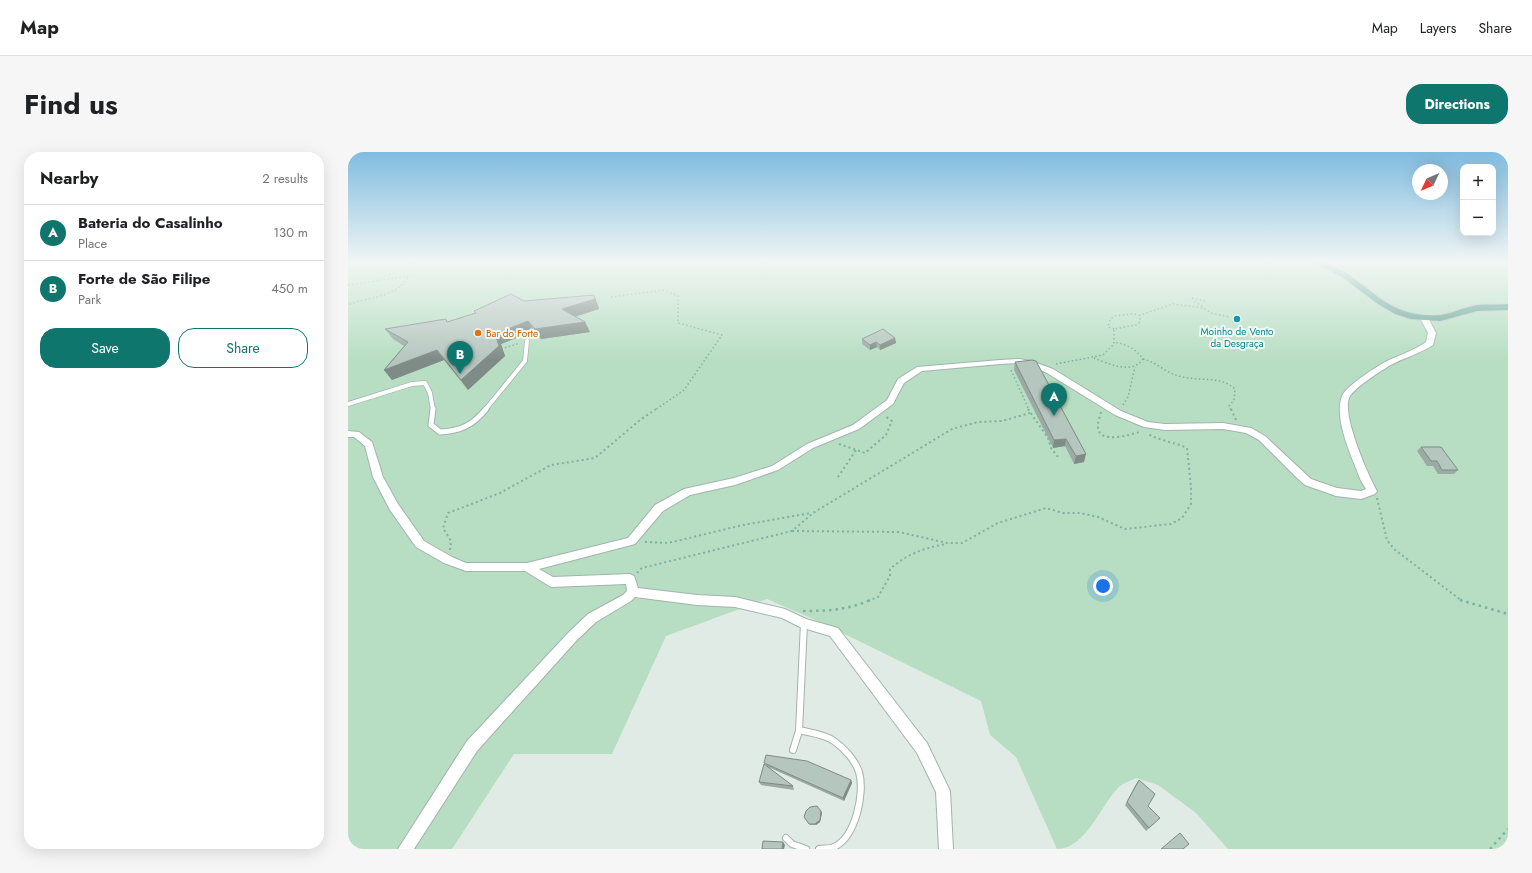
<!DOCTYPE html>
<html lang="en">
<head>
<meta charset="utf-8">
<style>
	body { margin:0; font-family:Jost,sans-serif; background:#f6f6f6; color:#202124 }
	.controls { position:absolute; right:12px; top:12px; display:grid; overflow:hidden; border-radius:8px; box-shadow:0 4px 16px #0002 }
	.controls button { width:36px; height:36px; display:grid; place-items:center; padding:0; border:0; border-bottom:1px solid #e0e0e0; background:#fff; color:#202124; font:20px sans-serif }
	.compass { position:absolute; left:1064px; top:12px; width:36px; height:36px; border-radius:50%; background:#fff; box-shadow:0 4px 16px #0002; rotate:226deg }
	.you { position:absolute; left:755px; top:434px; width:14px; height:14px; margin:-10px; border:3px solid #fff; border-radius:50%; background:#1a73e8; box-shadow:0 0 0 6px #1a73e833 }
	.badge { display:grid; place-items:center; width:26px; height:26px; border-radius:50%; background:#0f766e; color:#fff; font-size:13px; font-weight:700 }
	.pin { position:absolute; translate:-50% -33px; filter:drop-shadow(0 1px 2px #0008) }
	.pin::after { content:''; position:absolute; top:21px; width:14px; height:12px; background:inherit; clip-path:polygon(0 0,100% 0,50% 100%) }
	.list { margin:0; padding:0; list-style:none }
	h2 { display:flex; justify-content:space-between; align-items:center; height:52px; margin:0; padding:0 16px; font-size:17px }
	h2 small { font-size:13px; font-weight:400; color:#757577 }
	.list li { display:grid; grid-template-columns:26px 1fr auto; gap:12px; align-items:center; box-sizing:border-box; height:56px; padding:0 16px; border-top:1px solid #e0e0e0 }
	.list b { display:block; font-size:15px; white-space:nowrap }
	.list p { margin:0; font-size:13px; white-space:nowrap; color:#757577 }
	.list em { font-size:13px; font-style:normal; color:#757577 }
	.actions { display:flex; gap:8px; padding:12px 16px }
	.actions a { flex:1; padding:9px 0; border:1px solid #0f766e; border-radius:16px; text-align:center; font-size:14px; color:#0f766e }
	.actions .main { background:#0f766e; color:#fff }
	.map { position:relative; flex:none; width:1160px; height:697px; overflow:hidden; border-radius:16px }
	header { display:flex; align-items:center; gap:24px; box-sizing:border-box; height:56px; padding:0 20px; background:#fff; border-bottom:1px solid #e0e0e0 }
	header strong { font-size:19px }
	nav { display:flex; gap:22px; margin-inline-start:auto; font-size:14px }
	.intro { display:flex; align-items:center; justify-content:space-between; box-sizing:border-box; height:96px; padding:0 24px }
	h1 { margin:0; font-size:28px }
	.button { padding:10px 18px; border-radius:16px; background:#0f766e; color:#fff; font-size:14px; font-weight:700 }
	main { display:flex; gap:24px; padding:0 24px }
	aside { flex:1; background:#fff; border-radius:16px; box-shadow:0 4px 16px #0002 }
	.map>svg:first-child { display:block }
	.green { fill:#b7dec2 }
	.lines { fill:none; stroke-linecap:round; stroke-linejoin:round }
	.service-far2-casing { stroke:#a3b3ad; stroke-width:5.5 }
	.service-far1-casing { stroke:#a3b3ad; stroke-width:7 }
	.service-casing { stroke:#a3b3ad; stroke-width:8 }
	.minor-casing { stroke:#a3b3ad; stroke-width:2 }
	.primary-casing { stroke:#c1c8c6; stroke-width:2 }
	.path-far2 { stroke:#7fb0a1; stroke-width:1.5; stroke-dasharray:1.5 2.5; stroke-linecap:butt }
	.path-far1 { stroke:#7fb0a1; stroke-width:2; stroke-dasharray:2 3; stroke-linecap:butt }
	.path { stroke:#7fb0a1; stroke-width:2.5; stroke-dasharray:2.5 4; stroke-linecap:butt }
	.service-far2 { stroke:#fff; stroke-width:4 }
	.service-far1 { stroke:#fff; stroke-width:5 }
	.service { stroke:#fff; stroke-width:6 }
	.minor { fill:#fff; fill-rule:evenodd }
	.primary { fill:#62a392; fill-rule:evenodd }
	.wall { fill:#9caaa4 }
	.shaded-wall { fill:#7f8b86 }
	.building { fill:#b5c6bf; stroke:#7f8b86 }
	.culture-dot { fill:#0f9aa8; stroke:#f0f8f4; stroke-width:1.5 }
	.food-dot { fill:#e8710a; stroke:#f0f8f4; stroke-width:1.5 }
	.labels { text-anchor:middle; dominant-baseline:central; stroke-width:4; stroke-linejoin:round; paint-order:stroke }
	.far-culture-label { font-size:10px; fill:#0d838f; stroke:#f0f8f4 }
	.far-food-label { font-size:10px; fill:#c56008; stroke:#f0f8f4; text-anchor:start }
</style>
</head>
<body>
<header>
<strong>Map</strong>
<nav><a>Map</a><a>Layers</a><a>Share</a></nav>
</header>
<div class="intro"><h1>Find us</h1><a class="button">Directions</a></div>
<main>
<aside>
<h2>Nearby<small>2 results</small></h2>
<ul class="list">
<li><span class="badge">A</span><div><b>Bateria do Casalinho</b><p>Place</p></div><em>130 m</em></li>
<li><span class="badge">B</span><div><b>Forte de São Filipe</b><p>Park</p></div><em>450 m</em></li>
</ul>
<div class="actions"><a class="main">Save</a><a>Share</a></div>
</aside>
<div class="map">
<svg width="1160" height="697" viewBox="0 0 1160 697">
	<rect width="100%" height="100%" fill="#e0ebe6"/>
	<path class="green" d="M0 110H1160V697H880L848 661 810 633 788 626C782 629 773 632 769 637 752 655 737 697 709 697L668 605 642 583 633 549 472 470 419 447 318 484 264 602H166L104 697H0Z"/>
	<g class="lines">
		<defs>
			<g id="service-far2">
				<polyline points="0,252 64,232 77,231 82,241 85,258"/>
				<polyline points="137,258 177,209 179,189"/>
			</g>
			<path id="service-far1" d="M85 257 83 273 92 280C113 279 125 273 138 257"/>
			<g id="service">
				<path d="M451 578C463 581 476 582 486 589 496 596 507 608 511 620 517 640 508 685 486 695 482 697 476 696 471 697"/>
				<polyline points="445,598 451,579 456,471"/>
				<polyline points="438,686 444,692 458,697"/>
			</g>
			<path id="minor" d="M1073 164H1079L1088 181 1085 193C1071 202 1055 206 1041 214 1031 220 1008 235 1002 244 992 260 1020 323 1029 339L1027 342 1013 347 988 344 957 333 949 326 911 288 898 281 875 277 817 278 796 275 767 263 699 221 681 213 671 211 652 212 574 219 556 231 545 252 511 277 465 296 430 318 387 333 342 343 315 359 287 392 191 417 205 425 282 422 286 424 290 436 349 443 387 445 437 457 458 467 490 476 579 591 602 639 605 697H591L588 640 569 601 482 484 452 475 434 466 387 455 349 453 287 445 283 449 248 470 229 488 129 599 66 697H50L119 589 221 480 240 462 275 443 279 439 278 432 203 435 177 419H118L96 411 68 395 42 358 25 325 17 294 6 285H0V279L11 280 24 290 35 325 50 352 76 389 104 405 118 411H179L280 386 307 353 336 337 386 326 424 314 459 292 505 273 539 248 550 227 569 215 652 208 671 207 683 209 705 217 773 259 800 270 817 272 875 271 903 276 917 284 963 327 989 336 1013 339 1018 337 1013 329C1005 307 985 267 994 244 997 235 1028 215 1037 210 1051 203 1065 199 1078 190L1080 181 1072 166Z"/>
			<path id="primary" d="M963 110C1004 110 1025 153 1063 161 1071 163 1085 164 1093 163 1105 161 1117 155 1129 153 1139 152 1150 153 1160 152V158L1129 159 1092 169 1063 167 1047 162 1030 152 994 125Z"/>
		</defs>
		<use href="#service-far2" class="service-far2-casing"/>
		<use href="#service-far1" class="service-far1-casing"/>
		<use href="#service" class="service-casing"/>
		<use href="#minor" class="minor-casing"/>
		<use href="#primary" class="primary-casing"/>
		<g class="path-far2">
			<polyline points="30,128 64,110"/>
			<path d="M0 133 61 124C45 148 24 143 0 153"/>
			<polyline points="263,145 315,138 330,144 330,171 374,183 336,238 307,258"/>
			<polyline points="844,146 847,150 856,155 855,156"/>
			<polyline points="844,146 858,149"/>
			<polyline points="766,177 760,175 762,168 766,164 784,162 792,163 825,152 855,156 863,161 882,165"/>
			<polyline points="153,197 172,191"/>
			<path d="M746 206C761 212 784 223 795 207 788 197 778 192 766 190"/>
			<path d="M795 207C808 210 818 221 831 224 850 230 872 223 887 237L886 248 881 254 883 258"/>
			<polyline points="708,212 755,203 766,192 766,177 788,173 792,170 792,163"/>
			<polyline points="663,218 681,258"/>
			<polyline points="775,253 780,245 787,215"/>
		</g>
		<g class="path-far1">
			<polyline points="680,257 700,286 703,296 710,305"/>
			<polyline points="883,257 888,268"/>
			<path d="M753 260C752 265 749 271 750 276 752 292 782 283 791 280"/>
			<polyline points="491,292 517,301 538,283 544,269 537,264"/>
			<polyline points="490,325 508,298"/>
			<polyline points="1029,346 1039,388 1046,397 1114,449"/>
			<path d="M444 379 551 380 599 391H614L650 371 698 356 715 361H732L750 365 777 377 823 372 834 366 843 352V335L839 296C826 290 812 289 800 282"/>
			<polyline points="297,390 320,391 395,373 463,361"/>
			<polyline points="102,398 103,389 95,376 100,361 152,341 203,313 247,306 292,268 308,257"/>
			<polyline points="289,421 294,416 444,379 465,361 604,277 630,270 654,269 682,261"/>
			<path d="M520 449 530 445 542 424V417C559 402 576 396 598 392"/>
		</g>
		<g class="path">
			<polyline points="1112,448 1160,462"/>
			<path d="M455 459C479 459 500 458 522 448"/>
			<polyline points="1142,697 1160,677"/>
		</g>
		<use href="#service-far2" class="service-far2"/>
		<use href="#service-far1" class="service-far1"/>
		<use href="#service" class="service"/>
		<use href="#minor" class="minor"/>
		<use href="#primary" class="primary"/>
	</g>
	<g class="wall">
		<polygon points="246,143 250,153 251,157 227,165 237,170 242,180 193,187 186,179 153,192 157,204 120,238 96,208 44,228 36,218 56,194 45,187 37,177 100,170 127,161 126,159"/>
		<polygon points="547,186 548,191 532,198 529,195 522,198 514,192 514,187"/>
		<polygon points="667,210 736,310 726,312 717,294 705,296 666,218"/>
		<polygon points="1073,295 1110,318 1106,322 1090,322 1085,314 1079,314 1069,299"/>
		<polygon points="416,611 503,628 504,631 496,649 420,615 445,634 446,638 413,633 411,630 418,613"/>
		<polygon points="791,628 800,654 812,666 798,679 777,653 788,632"/>
		<polygon points="473,659 474,661 472,670 468,673 462,673 456,665"/>
	</g>
	<g class="shaded-wall">
		<polygon points="246,143 250,153 251,157 219,167 214,157"/>
		<polygon points="180,169 186,179 153,192 157,204 120,238 113,228 147,182"/>
		<polygon points="237,170 242,180 193,187 187,177"/>
		<polygon points="547,186 548,191 532,198 532,193"/>
		<polygon points="528,190 529,195 522,198 522,193"/>
		<polygon points="89,198 96,208 44,228 36,218"/>
		<polygon points="718,287 717,294 705,296 706,288"/>
		<polygon points="738,302 736,310 726,312 728,304"/>
		<polygon points="503,628 504,631 496,649 495,646"/>
		<polygon points="473,659 474,661 472,670 468,673 467,672"/>
		<polygon points="435,690 437,693 436,697 434,697"/>
	</g>
	<g class="building">
		<polygon points="163,142 176,149 246,143 247,147 214,157 237,170 187,177 180,169 147,182 151,194 113,228 89,198 36,218 60,190 37,177 98,167 99,170 128,161 126,159"/>
		<polygon points="535,177 547,186 532,193 528,190 522,193 514,187"/>
		<polygon points="684,208 688,209 738,302 728,304 718,287 706,288 667,210"/>
		<polygon points="1073,295 1093,295 1110,318 1094,318 1089,309 1083,309"/>
		<polygon points="418,603 459,609 503,628 495,646 416,611"/>
		<polygon points="416,612 445,634 411,630"/>
		<polygon points="791,628 807,642 800,654 812,666 801,676 779,650"/>
		<polygon points="469,654 473,659 472,668 467,672 461,672 456,665 458,659 462,655"/>
		<polygon points="832,681 841,692 835,697 813,697"/>
		<polygon points="415,689 435,690 434,697 414,697"/>
	</g>
	<linearGradient id="sky" x2="0" y2="1"><stop stop-color="#80bce0"/><stop offset="0.53" stop-color="#f1f6f4"/><stop offset="1" stop-color="#f1f6f4" stop-opacity="0"/></linearGradient>
	<rect width="1160" height="208" fill="url(#sky)"/>
	<circle class="culture-dot" cx="889" cy="167" r="4"/>
	<circle class="food-dot" cx="130" cy="181" r="4"/>
	<g class="labels">
		<g class="far-culture-label">
			<text x="889" y="179">Moinho de Vento<tspan x="889" dy="12">da Desgraça</tspan></text>
		</g>
		<g class="far-food-label">
			<text x="138" y="181">Bar do Forte</text>
		</g>
	</g>
</svg>
<div class="controls">
<button>+</button>
<button>−</button>
</div>
<svg class="compass" viewBox="-18 -18 36 36"><path d="M0-13l5 13h-10z" fill="#e53935"/><path d="M0 13l5-13h-10z" fill="#757577"/></svg>
<div class="you"></div>
<div class="pin badge" style="left:706px;top:264px">A</div>
<div class="pin badge" style="left:112px;top:222px">B</div>
</div>
</main>
</body>
</html>
